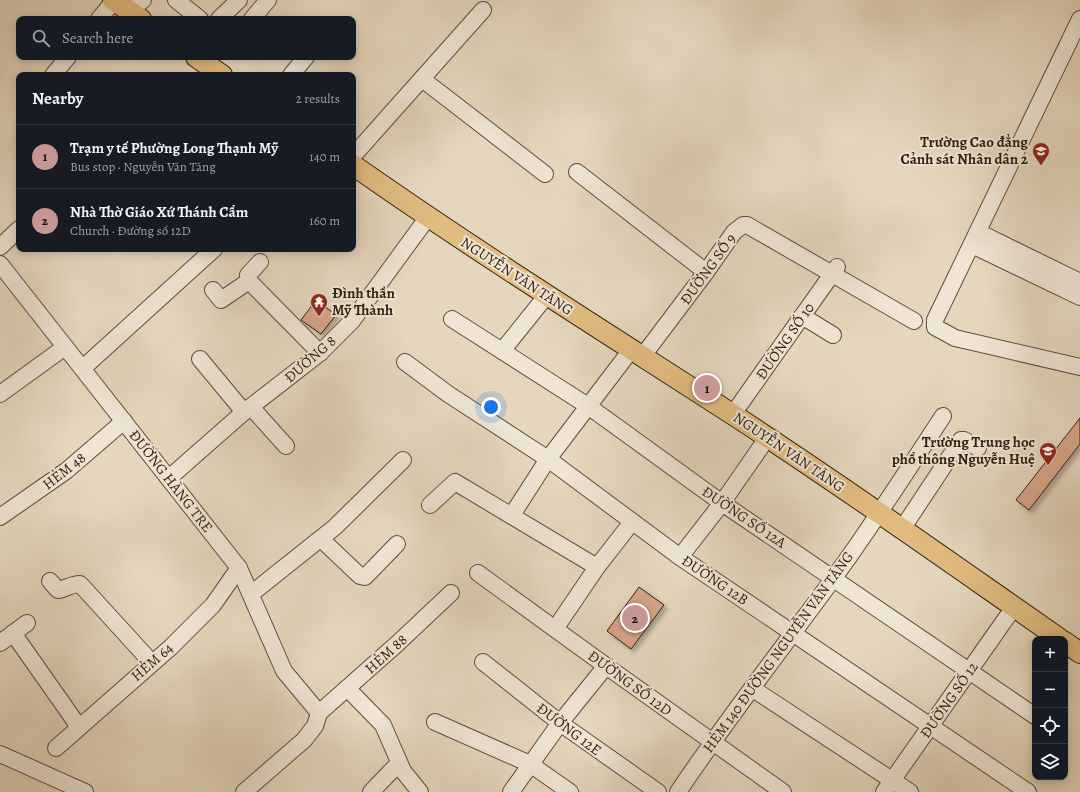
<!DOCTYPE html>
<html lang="en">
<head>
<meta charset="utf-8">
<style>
	body { margin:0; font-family:Alegreya,serif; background:#20242c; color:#f1f3f6 }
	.controls { position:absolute; right:12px; bottom:12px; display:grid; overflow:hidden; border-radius:8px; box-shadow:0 2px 10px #0003 }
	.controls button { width:36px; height:36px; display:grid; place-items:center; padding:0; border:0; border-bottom:1px solid #363941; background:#171b24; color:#f1f3f6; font:20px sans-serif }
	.you { position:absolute; left:491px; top:407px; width:14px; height:14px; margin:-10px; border:3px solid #fff; border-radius:50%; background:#1a73e8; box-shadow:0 0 0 6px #1a73e833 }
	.badge { display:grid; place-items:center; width:26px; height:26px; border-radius:50%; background:#c59692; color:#111; font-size:13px; font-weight:700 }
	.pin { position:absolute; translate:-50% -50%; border:2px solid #fff; box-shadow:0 1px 4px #0006 }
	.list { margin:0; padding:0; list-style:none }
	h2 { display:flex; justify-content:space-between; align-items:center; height:52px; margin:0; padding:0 16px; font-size:17px }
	h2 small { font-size:13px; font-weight:400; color:#9ea1a6 }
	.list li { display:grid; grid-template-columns:26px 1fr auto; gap:12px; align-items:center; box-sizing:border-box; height:64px; padding:0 16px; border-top:1px solid #363941 }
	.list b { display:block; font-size:15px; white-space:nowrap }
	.list p { margin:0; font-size:13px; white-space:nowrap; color:#9ea1a6 }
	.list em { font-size:13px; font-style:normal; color:#9ea1a6 }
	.icon { flex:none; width:22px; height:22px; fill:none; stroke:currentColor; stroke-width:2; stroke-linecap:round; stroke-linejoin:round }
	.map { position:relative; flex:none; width:1080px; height:792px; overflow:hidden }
	.search { position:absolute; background:#171b24; box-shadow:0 2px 10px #0003; left:16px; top:16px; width:340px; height:44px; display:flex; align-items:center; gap:10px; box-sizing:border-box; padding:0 14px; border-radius:8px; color:#9ea1a6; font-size:15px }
	.panel { position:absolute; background:#171b24; box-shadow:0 2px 10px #0003; left:16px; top:72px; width:340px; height:180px; border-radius:8px }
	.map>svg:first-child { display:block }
	.building { fill:#d6a487; stroke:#2f2112; filter:url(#shadow) }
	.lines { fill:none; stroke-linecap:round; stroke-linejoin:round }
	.minor-casing { stroke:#5c4e3d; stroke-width:18 }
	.major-casing { stroke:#2f2112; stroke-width:22 }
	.minor { stroke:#eee5d5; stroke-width:16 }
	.major { stroke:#e2bc7f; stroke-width:20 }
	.labels { text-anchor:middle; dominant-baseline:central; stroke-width:4; stroke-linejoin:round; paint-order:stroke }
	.poi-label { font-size:15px; font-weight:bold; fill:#2f2112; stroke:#eee5d5; text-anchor:end }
	.street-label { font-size:15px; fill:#2f2112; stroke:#eee5d5 }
</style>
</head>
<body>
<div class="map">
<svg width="1080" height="792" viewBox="0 0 1080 792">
	<defs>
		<filter id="shadow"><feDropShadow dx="3.5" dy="3.5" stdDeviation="2" flood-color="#0004"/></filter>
	</defs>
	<rect width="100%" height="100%" fill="#e5d7be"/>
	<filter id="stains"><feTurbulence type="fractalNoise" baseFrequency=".005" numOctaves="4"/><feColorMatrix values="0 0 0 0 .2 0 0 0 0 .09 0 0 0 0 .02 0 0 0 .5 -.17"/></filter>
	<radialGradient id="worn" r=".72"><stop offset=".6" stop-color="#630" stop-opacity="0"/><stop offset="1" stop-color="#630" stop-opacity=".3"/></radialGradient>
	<g class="building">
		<polygon points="316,300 336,315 321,334 301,320"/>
		<polygon points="1080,418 1080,444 1029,510 1016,500"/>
		<polygon points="639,587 664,605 631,649 607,631"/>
	</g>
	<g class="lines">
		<defs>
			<g id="minor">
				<polyline points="176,0 200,19"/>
				<polyline points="130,11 143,0"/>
				<polyline points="99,19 114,1"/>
				<polyline points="219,19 239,0"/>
				<polyline points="252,19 268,0"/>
				<polyline points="1080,19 935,320 935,327 955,338 1080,367"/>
				<polyline points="53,75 68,57"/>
				<polyline points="291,75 306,57"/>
				<polyline points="422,79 545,174"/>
				<polyline points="353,156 483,10"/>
				<polyline points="577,172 706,272"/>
				<polyline points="978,232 1080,282"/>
				<polyline points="972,245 1080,297"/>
				<polyline points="0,247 19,229"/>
				<polyline points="0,264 239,568 284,671 319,713"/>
				<polyline points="249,281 248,275 260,262"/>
				<polyline points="213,290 221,300 249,281 320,353"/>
				<polyline points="802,316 833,335"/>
				<polyline points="452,319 588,406 722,503 1035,716"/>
				<polyline points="502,351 547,295"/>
				<polyline points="642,357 706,272 734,232 743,225 747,225 914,321"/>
				<polyline points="200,359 244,412"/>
				<polyline points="405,362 448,394 548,459 680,557 1028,792"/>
				<polyline points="83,368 214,249"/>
				<polyline points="0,394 65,347"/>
				<polyline points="251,407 286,446"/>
				<polyline points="733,414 837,267"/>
				<polyline points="169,478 244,412 320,353 352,321 428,217"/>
				<polyline points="430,505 455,482 597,567"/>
				<polyline points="512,515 548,459 631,350"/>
				<polyline points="0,517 66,471 124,421"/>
				<polyline points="902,529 961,440 964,440 978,448"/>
				<polyline points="321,539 360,576 365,577 397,544"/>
				<polyline points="680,557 722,503 767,438"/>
				<polyline points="478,573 606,666 783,792"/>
				<path d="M50 581 58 590C66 589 71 584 80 584L152 663"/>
				<polyline points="251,594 335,527 403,460"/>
				<polyline points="555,629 597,567 632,522"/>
				<polyline points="13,633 79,727"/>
				<polyline points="0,643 27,623"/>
				<polyline points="483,662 560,723 658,792"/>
				<polyline points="347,688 383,725 403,771 420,792"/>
				<polyline points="753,689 910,792"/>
				<polyline points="319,713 398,643 451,593"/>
				<polyline points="435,722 530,764 570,792"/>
				<polyline points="56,748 171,647 213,605 239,568"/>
				<polyline points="0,754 85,792"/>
				<polyline points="244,792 304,740 315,726 319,713"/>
				<polyline points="371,792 399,763"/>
				<polyline points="511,792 560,723 606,666"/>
				<path d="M678 792C727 719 781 650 833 579 872 526 907 471 943 416"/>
				<polyline points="884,792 1014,607"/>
			</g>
			<g id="major">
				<polyline points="113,0 141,19"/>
				<polyline points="196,57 222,75"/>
				<path d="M353 165C477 252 605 332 732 414 843 486 951 563 1060 639"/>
				<polyline points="1065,642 1080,653"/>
			</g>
		</defs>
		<use href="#minor" class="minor-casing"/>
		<use href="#major" class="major-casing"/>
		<use href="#minor" class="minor"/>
		<use href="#major" class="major"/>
	</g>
	<defs>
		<symbol id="university-pin" viewBox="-11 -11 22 30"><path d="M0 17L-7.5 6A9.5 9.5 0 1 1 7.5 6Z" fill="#8f2418" stroke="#eee5d5"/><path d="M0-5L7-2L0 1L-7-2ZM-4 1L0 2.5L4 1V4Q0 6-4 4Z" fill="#fff"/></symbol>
		<symbol id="temple-pin" viewBox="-11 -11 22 30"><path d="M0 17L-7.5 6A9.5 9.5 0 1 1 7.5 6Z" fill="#8f2418" stroke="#eee5d5"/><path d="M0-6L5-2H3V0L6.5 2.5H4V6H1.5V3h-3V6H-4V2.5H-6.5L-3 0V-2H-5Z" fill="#fff"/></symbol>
		<symbol id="school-pin" viewBox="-11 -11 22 30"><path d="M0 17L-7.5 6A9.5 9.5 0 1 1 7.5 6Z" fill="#8f2418" stroke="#eee5d5"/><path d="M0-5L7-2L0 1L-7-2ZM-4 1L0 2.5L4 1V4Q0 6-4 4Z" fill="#fff"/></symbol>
	</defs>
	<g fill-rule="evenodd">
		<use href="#university-pin" x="1031" y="141" width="20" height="27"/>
		<use href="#temple-pin" x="309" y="292" width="20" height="27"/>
		<use href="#school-pin" x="1038" y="441" width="20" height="27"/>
	</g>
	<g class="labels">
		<g class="poi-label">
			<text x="1028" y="142">Trường Cao đẳng<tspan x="1028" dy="17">Cảnh sát Nhân dân 2</tspan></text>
			<text x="332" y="293" text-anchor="start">Đình thần<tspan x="332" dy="17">Mỹ Thành</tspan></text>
			<text x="1035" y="442">Trường Trung học<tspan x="1035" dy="17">phổ thông Nguyễn Huệ</tspan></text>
		</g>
		<g class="street-label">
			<text transform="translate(708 269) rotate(-54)">ĐƯỜNG SỐ 9</text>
			<text transform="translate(517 276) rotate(33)">NGUYỄN VĂN TĂNG</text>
			<text transform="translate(785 341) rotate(-55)">ĐƯỜNG SỐ 10</text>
			<text transform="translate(310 359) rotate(-41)">ĐƯỜNG 8</text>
			<text transform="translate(789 452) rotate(34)">NGUYỄN VĂN TĂNG</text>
			<text transform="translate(64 471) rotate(-38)">HẺM 48</text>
			<text transform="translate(171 481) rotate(52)">ĐƯỜNG HÀNG TRE</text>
			<text transform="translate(744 517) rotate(34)">ĐƯỜNG SỐ 12A</text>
			<text transform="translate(715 580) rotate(34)">ĐƯỜNG 12B</text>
			<text transform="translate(778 652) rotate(-54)">HẺM 140 ĐƯỜNG NGUYỄN VĂN TĂNG</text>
			<text transform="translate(386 654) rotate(-42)">HẺM 88</text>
			<text transform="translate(152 662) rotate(-41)">HẺM 64</text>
			<text transform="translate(630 683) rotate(36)">ĐƯỜNG SỐ 12D</text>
			<text transform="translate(949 700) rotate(-55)">ĐƯỜNG SỐ 12</text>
			<text transform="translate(569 729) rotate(37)">ĐƯỜNG 12E</text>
		</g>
	</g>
	<rect width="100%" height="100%" filter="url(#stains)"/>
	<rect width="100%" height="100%" fill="url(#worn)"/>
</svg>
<div class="controls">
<button>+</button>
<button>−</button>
<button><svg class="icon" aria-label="locate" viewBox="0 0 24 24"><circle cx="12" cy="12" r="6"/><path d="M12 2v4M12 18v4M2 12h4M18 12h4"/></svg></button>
<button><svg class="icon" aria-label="layers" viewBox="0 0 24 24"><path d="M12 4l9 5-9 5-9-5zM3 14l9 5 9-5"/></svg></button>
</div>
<div class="you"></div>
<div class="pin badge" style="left:707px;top:388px">1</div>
<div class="pin badge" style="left:635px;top:618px">2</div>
<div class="search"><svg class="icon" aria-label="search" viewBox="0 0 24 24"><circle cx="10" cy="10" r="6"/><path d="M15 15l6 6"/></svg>Search here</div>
<section class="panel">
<h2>Nearby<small>2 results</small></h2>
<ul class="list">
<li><span class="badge">1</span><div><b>Trạm y tế Phường Long Thạnh Mỹ</b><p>Bus stop · Nguyễn Văn Tăng</p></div><em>140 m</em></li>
<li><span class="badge">2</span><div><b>Nhà Thờ Giáo Xứ Thánh Cẩm</b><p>Church · Đường số 12D</p></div><em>160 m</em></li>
</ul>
</section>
</div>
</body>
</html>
